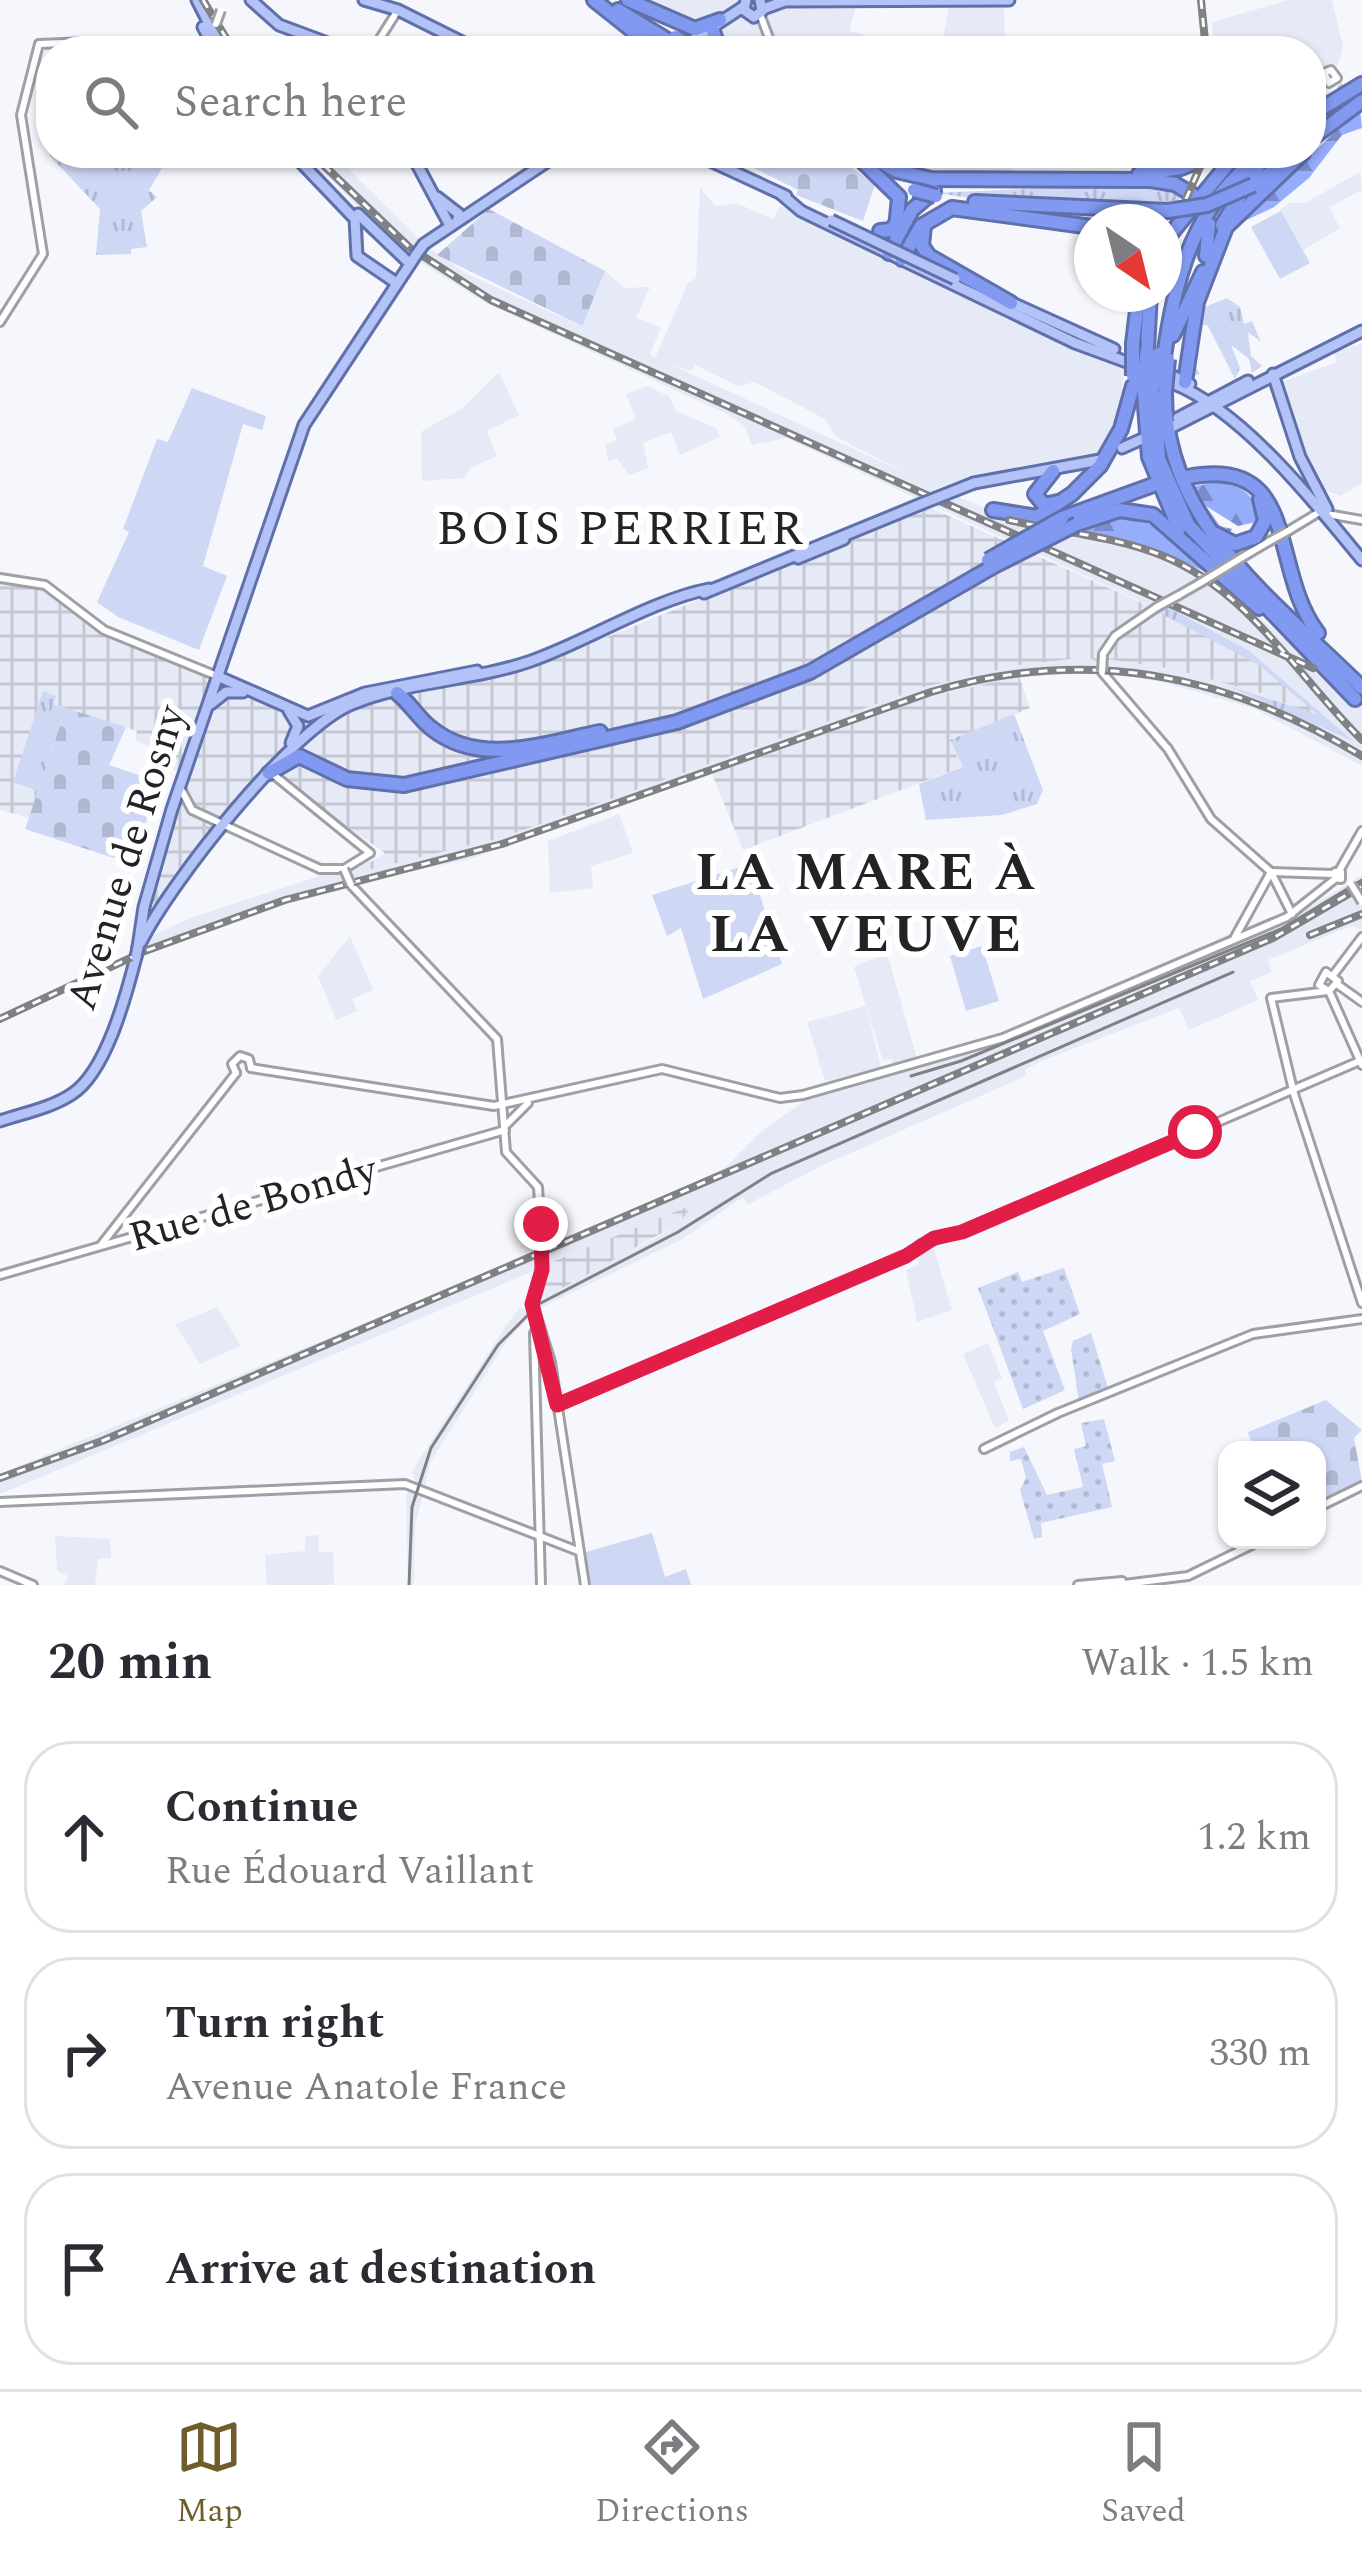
<!DOCTYPE html>
<html lang="en">
<head>
<meta charset="utf-8">
<style>
	body { margin:0; font-family:Spectral,serif; background:#f7f7f7; color:#2b2b33 }
	.controls { position:absolute; right:36px; bottom:36px; display:grid; overflow:hidden; border-radius:24px; box-shadow:0 3px 9px #0004 }
	.controls button { width:108px; height:108px; display:grid; place-items:center; padding:0; border:0; border-bottom:3px solid #e1e1e2; background:#fff; color:#2b2b33; font:60px sans-serif }
	.compass { position:absolute; left:1074px; top:204px; width:108px; height:108px; border-radius:50%; background:#fff; box-shadow:0 3px 9px #0004; rotate:145deg }
	.stop { position:absolute; width:36px; height:36px; margin:-27px; border:9px solid #e11d48; border-radius:50%; background:#fff }
	.stop.end { background:#e11d48; border-color:#fff; box-shadow:0 3px 12px #0008 }
	.list { margin:0; padding:0; list-style:none }
	h2 { display:flex; justify-content:space-between; align-items:center; height:156px; margin:0; padding:0 48px; font-size:51px }
	h2 small { font-size:39px; font-weight:400; color:#7c7c81 }
	.list li { display:grid; grid-template-columns:78px 1fr auto; gap:36px; align-items:center; box-sizing:border-box; height:192px; margin:0 24px 24px; padding:0 24px; border:3px solid #e1e1e2; border-radius:48px }
	.list b { display:block; font-size:45px; white-space:nowrap }
	.list p { margin:0; font-size:39px; white-space:nowrap; color:#7c7c81 }
	.list em { font-size:39px; font-style:normal; color:#7c7c81 }
	.icon { flex:none; width:66px; height:66px; fill:none; stroke:currentColor; stroke-width:2; stroke-linecap:round; stroke-linejoin:round }
	.map { position:relative; flex:none; width:1362px; height:1585px; overflow:hidden }
	.search { position:absolute; background:#fff; box-shadow:0 3px 9px #0004; left:36px; right:36px; top:36px; height:132px; display:flex; align-items:center; gap:30px; box-sizing:border-box; padding:0 42px; border-radius:48px; color:#7c7c81; font-size:45px }
	.sheet { height:804px; background:#fff }
	nav { display:flex; justify-content:space-around; align-items:center; box-sizing:border-box; height:168px; border-top:3px solid #e1e1e2; background:#fff; font-size:33px; color:#7c7c81 }
	nav a { display:grid; justify-items:center; gap:6px }
	nav .on { color:#6f5e2c }
	.map>svg:first-child { display:block }
	.built { fill:#e6eaf6; fill-rule:evenodd }
	.industrial { fill:url(#industrial-grid) }
	.grass { fill:url(#grass-tufts) }
	.forest { fill:url(#forest-firs) }
	.cemetery { fill:url(#cemetery-stones) }
	.garden { fill:url(#garden-dots) }
	.pitch { fill:#ced7f4 }
	.lines { fill:none; stroke-linecap:round; stroke-linejoin:round }
	.minor-tunnel { stroke:#cbcdd1; stroke-width:6; stroke-dasharray:6 3; stroke-linecap:butt }
	.minor-casing { stroke:#9ea0a5; stroke-width:12 }
	.major-casing { stroke:#6070aa; stroke-width:15 }
	.highway-casing { stroke:#6070aa; stroke-width:18 }
	.minor { stroke:#fff; stroke-width:6 }
	.major { stroke:#b3c2f7; stroke-width:9 }
	.highway { stroke:#8199f1; stroke-width:12 }
	.tram { stroke:#7f8184; stroke-width:3 }
	.rail-casing { stroke:#7f8184; stroke-width:8 }
	.rail { stroke:#fff; stroke-width:3; stroke-dasharray:9; stroke-linecap:butt }
	.minor-bridge-casing { stroke:#9ea0a5; stroke-width:12; stroke-linecap:butt }
	.major-bridge-casing { stroke:#6070aa; stroke-width:15; stroke-linecap:butt }
	.highway-bridge-casing { stroke:#6070aa; stroke-width:18; stroke-linecap:butt }
	.minor-bridge { stroke:#fff; stroke-width:6 }
	.major-bridge { stroke:#b3c2f7; stroke-width:9 }
	.highway-bridge { stroke:#8199f1; stroke-width:12 }
	.route { stroke:#e11d48; stroke-width:15 }
	.labels { text-anchor:middle; dominant-baseline:central; stroke-width:12; stroke-linejoin:round; paint-order:stroke }
	.street-label { font-size:42px; fill:#222325; stroke:#fff }
	.quarter-label { font-size:48px; letter-spacing:3px; fill:#222325; stroke:#fff }
	.district-label { font-size:54px; font-weight:bold; letter-spacing:3px; fill:#222325; stroke:#fff }
</style>
</head>
<body>
<div class="map">
<svg width="1362" height="1585" viewBox="0 0 1362 1585">
	<defs>
		<pattern id="industrial-grid" width="8" height="8" patternUnits="userSpaceOnUse" patternTransform="scale(3)"><rect width="8" height="8" fill="#e6eaf6"/><path d="M0 4h8M4 0v8" fill="none" stroke="#c5c8d3"/></pattern>
		<pattern id="grass-tufts" width="24" height="20" patternUnits="userSpaceOnUse" patternTransform="scale(3)"><rect width="24" height="20" fill="#ced7f4"/><path d="M3 7l-1-3M5 7V3M7 7l1-3M15 17l-1-3M17 17v-4M19 17l1-3" fill="none" stroke="#b1b8d1"/></pattern>
		<pattern id="forest-firs" width="22" height="20" patternUnits="userSpaceOnUse" patternTransform="scale(3)"><rect width="22" height="20" fill="#96adfc"/><path d="M5 1l3.5 6h-7zM16 11l3.5 6h-7z" fill="#7a8ccc"/></pattern>
		<pattern id="cemetery-stones" width="16" height="16" patternUnits="userSpaceOnUse" patternTransform="scale(3)"><rect width="16" height="16" fill="#ced7f4"/><path d="M2 7V4a2 2 0 0 1 4 0v3zM10 15v-3a2 2 0 0 1 4 0v3z" fill="#b1b8d1"/></pattern>
		<pattern id="garden-dots" width="8" height="8" patternUnits="userSpaceOnUse" patternTransform="scale(3)"><rect width="8" height="8" fill="#ced7f4"/><path d="M2 2h.1M6 6h.1" fill="none" stroke="#b1b8d1" stroke-width="1.8" stroke-linecap="round"/></pattern>
	</defs>
	<rect width="100%" height="100%" fill="#f5f7fc"/>
	<g class="built">
		<polygon points="637,0 852,0 856,7 849,31 905,45 909,37 942,43 949,8 1004,6 1005,45 992,46 1009,51 737,51 724,45 713,20 693,22"/>
		<polygon points="1288,0 1332,0 1343,46 1338,65 1311,68 1311,51 1214,51 1212,22"/>
		<path d="M304 153H332L424 244 467 274 581 326 605 271 625 288 650 287 636 318 661 328 650 354 655 358 688 283 696 278 700 188 716 206 736 203 773 219 780 206 1093 358 1125 368 1116 429 1096 455 937 488 1004 516 1149 546 1217 580 1290 644 1362 676V766L1255 709 1166 683 1100 671 1027 674 918 700 467 860 354 882 349 870 386 854 359 872 504 837 924 687 1019 665 1087 657 1173 669 1264 694 1209 633 786 438 752 445 745 427 729 415 482 301 404 252ZM695 365 738 386 755 382 825 419 836 437 912 476 672 365 691 371Z"/>
		<polygon points="876,153 1180,153 1160,162 1013,159 1011,172 976,172 933,170"/>
		<polygon points="1360,172 1362,190 1329,207 1340,228 1303,250 1280,210 1290,203 1305,203"/>
		<polygon points="1362,343 1362,483 1340,496 1318,488 1282,382 1337,362 1334,353"/>
		<polygon points="499,372 519,415 487,431 497,456 470,468 464,478 422,481 421,432 464,407"/>
		<polygon points="647,386 669,396 676,411 716,428 720,437 680,455 671,432 643,443 648,468 629,475 617,458 608,461 605,445 617,440 613,429 636,419 626,394"/>
		<polygon points="619,814 633,853 591,866 593,888 550,893 548,841"/>
		<polygon points="338,870 347,883 143,952 147,938 190,918"/>
		<polygon points="1362,875 1362,930 1351,926 1268,960 1272,972 1250,981 1258,1000 1189,1030 1179,1008 1039,1062 1025,1070 1026,1076 821,1166 747,1205 743,1197 681,1240 538,1309 508,1339 431,1461 415,1526 414,1585 408,1585 406,1495 416,1482 412,1471 507,1324 520,1308 530,1309 557,1288 658,1237 680,1222 694,1204 0,1494 0,1474 637,1210 726,1167 763,1130 809,1098 978,1051 1290,919"/>
		<polygon points="350,936 373,990 352,999 357,1011 336,1020 318,976"/>
		<polygon points="887,953 917,1059 893,1064 892,1059 883,1061 854,967"/>
		<polygon points="866,1006 881,1068 825,1081 807,1022"/>
		<polygon points="934,1249 952,1310 917,1322 906,1270 919,1264 917,1255"/>
		<polygon points="217,1307 241,1346 200,1364 175,1324"/>
		<polygon points="988,1343 1002,1378 994,1382 1009,1421 995,1428 963,1354"/>
		<polygon points="318,1535 319,1552 333,1552 334,1585 267,1585 265,1555 305,1551 305,1536"/>
		<polygon points="55,1536 110,1539 111,1558 98,1559 95,1585 64,1585 68,1576 57,1571"/>
	</g>
	<g class="industrial">
		<polygon points="929,507 1209,633 1260,662 1319,713 1315,717 1264,694 1173,669 1105,659 1101,663 1087,657 1019,665 924,687 504,837 355,873 385,853 280,780 278,773 293,754 334,717 353,709 535,666"/>
		<polygon points="0,581 42,588 104,635 218,673 316,719 223,827 138,947 182,773 156,763 158,751 135,740 137,731 53,704 63,716 29,818 0,810"/>
		<polygon points="1019,676 1030,708 950,740 962,767 743,850 712,774 918,700"/>
		<polygon points="694,1204 678,1224 537,1302 545,1265"/>
	</g>
	<g class="grass">
		<polygon points="51,140 51,153 154,153 167,160 149,190 157,197 141,211 147,247 131,249 131,254 96,255 100,209 49,155"/>
		<polygon points="1310,153 1274,193 1234,223 1200,309 1227,298 1240,307 1244,324 1252,321 1261,342 1248,332 1251,356 1262,366 1252,373 1249,359 1231,345 1240,368 1235,379 1208,326 1198,323 1195,365 1200,374 1190,377 1201,298 1225,233"/>
		<polygon points="1157,183 1184,193 1173,208 990,201 937,193"/>
		<polygon points="1165,606 1248,650 1353,741 1228,686 1317,714 1259,665 1156,611"/>
		<polygon points="43,691 56,696 51,712 63,716 38,791 13,782"/>
		<polygon points="1014,714 1043,790 1037,804 1002,815 926,820 919,784 963,767 950,740"/>
	</g>
	<g class="forest">
		<polygon points="1360,109 1362,128 1342,135 1309,178 1274,207 1232,227"/>
		<path d="M1218 482C1245 487 1254 494 1261 521L1238 526 1206 506 1220 526 1232 529 1226 539 1220 534 1189 487Z"/>
		<polygon points="1113,516 1158,526 1209,573 1146,547 1069,531"/>
	</g>
	<g class="cemetery">
		<polygon points="744,153 830,153 875,184 863,221 796,195 798,190 740,161"/>
		<polygon points="489,209 605,271 582,326 437,255"/>
		<polygon points="53,704 126,727 109,765 159,782 132,864 25,829 63,717 51,712"/>
		<polygon points="1326,1400 1362,1430 1354,1438 1362,1482 1317,1504 1317,1450 1254,1450 1248,1432"/>
	</g>
	<g class="garden">
		<polygon points="1064,1268 1080,1314 1043,1331 1065,1390 1023,1409 978,1288 1018,1272 1022,1282"/>
		<polygon points="1091,1333 1109,1391 1079,1402 1071,1349 1073,1341"/>
		<polygon points="1104,1419 1115,1461 1102,1464 1112,1507 1041,1523 1042,1537 1034,1539 1020,1490 1026,1478 1021,1459 1010,1461 1010,1452 1024,1447 1047,1495 1083,1487 1074,1449 1086,1446 1081,1423"/>
	</g>
	<g class="pitch">
		<polygon points="1281,211 1310,263 1280,279 1251,227"/>
		<polygon points="192,388 266,416 262,430 243,424 203,566 227,576 199,650 118,617 97,602 129,532 123,529 157,439 168,442"/>
		<polygon points="750,864 782,964 703,999 681,928 667,936 652,895"/>
		<polygon points="982,946 999,1001 966,1011 950,956"/>
		<polygon points="652,1533 665,1577 686,1569 691,1585 589,1585 583,1553"/>
	</g>
	<g class="lines">
		<polyline class="minor-tunnel" points="1339,85 1359,104"/>
		<defs>
			<g id="minor">
				<polyline points="760,14 774,51"/>
				<polyline points="372,51 398,10"/>
				<polyline points="1311,78 1331,70 1337,78 1329,83 1325,75"/>
				<polyline points="0,322 43,254 21,115 39,44 89,42 170,51"/>
				<polyline points="1327,514 1362,520"/>
				<polyline points="1288,531 1321,511"/>
				<polyline points="1246,555 1270,541"/>
				<polyline points="0,578 45,585 104,630 217,676"/>
				<polyline points="1179,595 1200,583"/>
				<polyline points="1103,654 1115,636 1157,607"/>
				<polyline points="1102,672 1168,749 1211,819 1271,872 1292,914"/>
				<polyline points="182,791 192,810 320,869 344,869 370,853 269,771"/>
				<polyline points="1339,871 1362,831"/>
				<polyline points="1271,872 1334,874"/>
				<polygon points="1335,872 1341,872 1341,879 1335,878"/>
				<polyline points="351,885 497,1039 506,1152 538,1187 542,1249"/>
				<polyline points="1235,937 1271,872"/>
				<polyline points="1334,974 1362,937"/>
				<polyline points="1337,984 1362,1002"/>
				<polyline points="1328,991 1271,998 1294,1094 1362,1303"/>
				<polyline points="1329,991 1338,981 1326,972 1319,985 1329,991 1362,1065"/>
				<polyline points="251,1068 494,1106 662,1069 780,1098 803,1095 1003,1038 1287,917 1335,879"/>
				<polyline points="236,1073 232,1064 240,1056 249,1059 251,1068"/>
				<polyline points="505,1126 528,1103"/>
				<polyline points="101,1245 236,1073"/>
				<polyline points="542,1265 533,1304 551,1362 585,1585"/>
				<polyline points="0,1275 505,1130"/>
				<polyline points="540,1327 534,1333 541,1585"/>
				<polyline points="557,1405 906,1256 921,1244 962,1232 1362,1060"/>
				<polyline points="984,1449 1058,1413 1253,1334 1362,1319"/>
				<polyline points="0,1502 405,1484 578,1551"/>
				<polyline points="1317,1508 1362,1486"/>
				<polyline points="0,1571 33,1585"/>
				<polyline points="1078,1585 1122,1581"/>
				<polyline points="1116,1585 1188,1576 1262,1540"/>
			</g>
			<g id="major">
				<polyline points="197,0 223,51"/>
				<polyline points="251,0 279,25 349,51"/>
				<polyline points="364,0 398,10 480,51"/>
				<polyline points="746,0 744,10 754,17 762,11 760,0"/>
				<polyline points="763,9 785,1 1009,0"/>
				<polyline points="203,27 216,51"/>
				<polyline points="676,51 743,7"/>
				<polyline points="292,153 355,219 357,256 395,282"/>
				<polyline points="411,153 449,224"/>
				<polyline points="693,153 786,196"/>
				<polyline points="781,194 801,211 1075,343 1135,365"/>
				<polyline points="437,197 459,214 458,219"/>
				<polyline points="358,214 406,260"/>
				<polyline points="424,244 560,153"/>
				<polyline points="1010,302 1114,349"/>
				<polyline points="1273,374 1300,457 1327,509"/>
				<polyline points="1173,376 1190,384"/>
				<path d="M1172 383C1242 410 1315 503 1362 560"/>
				<polyline points="1178,418 1248,381"/>
				<polyline points="1170,428 1362,331"/>
				<polyline points="1122,448 1142,439"/>
				<polyline points="974,483 1100,460"/>
				<polyline points="798,558 844,539"/>
				<polyline points="704,593 921,504"/>
				<polyline points="217,676 308,716 365,693 477,671"/>
				<polyline points="211,704 226,692 243,692"/>
				<polyline points="289,711 298,726 291,743"/>
				<path d="M141 942C170 883 292 728 352 704 408 681 473 681 531 661 588 641 652 600 709 589"/>
				<polyline points="138,947 144,907 172,809 304,425 416,255"/>
				<path d="M0 1121C24 1113 51 1108 72 1094 106 1072 126 996 136 957"/>
			</g>
			<g id="highway">
				<polyline points="594,0 658,51"/>
				<polyline points="628,0 695,29 720,20"/>
				<polyline points="618,10 669,41"/>
				<polyline points="713,31 717,43 729,51"/>
				<polyline points="1311,115 1362,84"/>
				<polyline points="1311,139 1362,101"/>
				<polyline points="863,153 897,171 931,179 1151,180 1175,184 1193,195"/>
				<polyline points="863,162 899,197 896,228"/>
				<polyline points="1139,174 1181,168 1219,153"/>
				<polyline points="1253,185 1291,158"/>
				<polyline points="975,202 1168,211"/>
				<polyline points="924,225 922,246 929,256 1011,303"/>
				<polyline points="1222,225 1258,166"/>
				<polyline points="880,231 891,230 900,219"/>
				<polyline points="1164,242 1237,153"/>
				<polyline points="889,253 912,210 934,191"/>
				<polyline points="1206,256 1209,224"/>
				<polyline points="902,259 921,226 952,208 1092,227"/>
				<polyline points="1173,335 1203,272"/>
				<polyline points="1133,343 1139,294"/>
				<polyline points="1147,349 1150,294"/>
				<path d="M1164 357C1175 276 1194 203 1264 153"/>
				<polyline points="1143,381 1149,457 1179,529"/>
				<polyline points="1185,382 1197,302 1226,227 1303,153"/>
				<polyline points="1154,386 1159,459 1189,526 1355,699"/>
				<path d="M1165 392C1164 524 1276 602 1362 688"/>
				<polyline points="1053,471 1035,494 1044,505 1058,502"/>
				<path d="M1188 477C1302 455 1268 568 1318 633"/>
				<polyline points="993,510 1037,517 1072,494 1100,466 1121,429 1133,386"/>
				<polyline points="1062,518 1153,485"/>
				<polyline points="1077,524 1120,510 1153,515 1259,608"/>
				<polyline points="1216,534 1235,544 1256,537 1265,521 1260,499"/>
				<path d="M397 693C410 703 418 718 431 728 480 768 545 743 600 732"/>
				<polyline points="269,773 299,756 347,779 404,785 677,722 810,672 994,566"/>
			</g>
		</defs>
		<use href="#minor" class="minor-casing"/>
		<use href="#major" class="major-casing"/>
		<use href="#highway" class="highway-casing"/>
		<use href="#minor" class="minor"/>
		<use href="#major" class="major"/>
		<use href="#highway" class="highway"/>
		<g class="tram">
			<polyline points="911,1076 961,1061 1281,929 1362,880"/>
			<polyline points="409,1585 412,1507 431,1448 498,1345 539,1304 678,1232 772,1173 1233,972"/>
		</g>
		<defs>
			<g id="rail">
				<polyline points="203,0 234,51"/>
				<polyline points="1201,0 1206,51"/>
				<polyline points="311,153 409,247 491,300 1313,668"/>
				<polyline points="1186,199 1206,153"/>
				<path d="M1009 520C1060 532 1113 536 1161 555 1250 591 1296 675 1362 740"/>
				<polyline points="1310,935 1362,914"/>
				<path d="M0 1019 145 951 285 900 502 844 931 692C1086 646 1225 673 1362 756"/>
				<polyline points="0,1478 102,1441 1273,938 1362,886"/>
			</g>
		</defs>
		<use href="#rail" class="rail-casing"/>
		<use href="#rail" class="rail"/>
		<defs>
			<g id="minor-bridge">
				<polyline points="216,24 221,10"/>
				<polyline points="1270,541 1288,531"/>
				<polyline points="1200,583 1246,555"/>
				<polyline points="1157,607 1179,595"/>
				<polyline points="1102,672 1103,654"/>
				<polyline points="344,869 351,885"/>
				<polyline points="1351,884 1362,902"/>
				<polyline points="542,1249 542,1265"/>
			</g>
			<g id="major-bridge">
				<polyline points="831,220 955,279"/>
				<polyline points="416,255 424,244"/>
				<polyline points="921,504 974,483"/>
				<polyline points="136,957 138,947"/>
			</g>
			<g id="highway-bridge">
				<polyline points="675,37 699,51"/>
				<polyline points="914,190 936,196"/>
				<polyline points="1168,211 1207,205 1253,185"/>
				<polyline points="1133,343 1133,376"/>
				<polyline points="1143,381 1147,349"/>
				<polyline points="1154,386 1158,354"/>
				<polyline points="1165,392 1168,359"/>
				<polyline points="988,560 1062,518"/>
				<polyline points="994,566 1077,524"/>
			</g>
		</defs>
		<use href="#minor-bridge" class="minor-bridge-casing"/>
		<use href="#major-bridge" class="major-bridge-casing"/>
		<use href="#highway-bridge" class="highway-bridge-casing"/>
		<use href="#minor-bridge" class="minor-bridge"/>
		<use href="#major-bridge" class="major-bridge"/>
		<use href="#highway-bridge" class="highway-bridge"/>
	</g>
	<g class="lines">
		<polyline class="route" points="541,1224 542,1270 532,1304 557,1405 906,1256 934,1238 962,1232 1195,1132"/>
	</g>
	<g class="labels">
		<g class="street-label">
			<text transform="translate(127 858) rotate(-73)">Avenue de Rosny</text>
			<text transform="translate(253 1204) rotate(-16)">Rue de Bondy</text>
		</g>
		<g class="quarter-label">
			<text x="621" y="529">BOIS PERRIER</text>
		</g>
		<g class="district-label">
			<text x="867" y="873">LA MARE À<tspan x="867" dy="62">LA VEUVE</tspan></text>
		</g>
	</g>
</svg>
<div class="controls">
<button><svg class="icon" aria-label="layers" viewBox="0 0 24 24"><path d="M12 4l9 5-9 5-9-5zM3 14l9 5 9-5"/></svg></button>
</div>
<svg class="compass" viewBox="-18 -18 36 36"><path d="M0-13l5 13h-10z" fill="#e53935"/><path d="M0 13l5-13h-10z" fill="#7c7c81"/></svg>
<div class="stop" style="left:1195px;top:1132px"></div>
<div class="stop end" style="left:541px;top:1224px"></div>
<div class="search"><svg class="icon" aria-label="search" viewBox="0 0 24 24"><circle cx="10" cy="10" r="6"/><path d="M15 15l6 6"/></svg>Search here</div>
</div>
<section class="sheet">
<h2>20 min<small>Walk · 1.5 km</small></h2>
<ul class="list">
<li><svg class="icon" aria-label="ahead" viewBox="0 0 24 24"><path d="M12 20V5M6 11l6-6 6 6"/></svg><div><b>Continue</b><p>Rue Édouard Vaillant</p></div><em>1.2 km</em></li>
<li><svg class="icon" aria-label="right" viewBox="0 0 24 24"><path d="M7 20v-9h11M14 6l5 5-5 5"/></svg><div><b>Turn right</b><p>Avenue Anatole France</p></div><em>330 m</em></li>
<li><svg class="icon" aria-label="arrive" viewBox="0 0 24 24"><path d="M6 21V4h12l-3 4 3 4H6"/></svg><div><b>Arrive at destination</b></div></li>
</ul>
</section>
<nav>
<a class="on"><svg class="icon" aria-label="map" viewBox="0 0 24 24"><path d="M3 6l6-2 6 2 6-2v14l-6 2-6-2-6 2zM9 4v14M15 6v14"/></svg>Map</a>
<a><svg class="icon" aria-label="directions" viewBox="0 0 24 24"><path d="M12 3l9 9-9 9-9-9zM9 14v-3h6M13 9l2 2-2 2"/></svg>Directions</a>
<a><svg class="icon" aria-label="saved" viewBox="0 0 24 24"><path d="M7 4h10v16l-5-4-5 4z"/></svg>Saved</a>
</nav>
</body>
</html>
